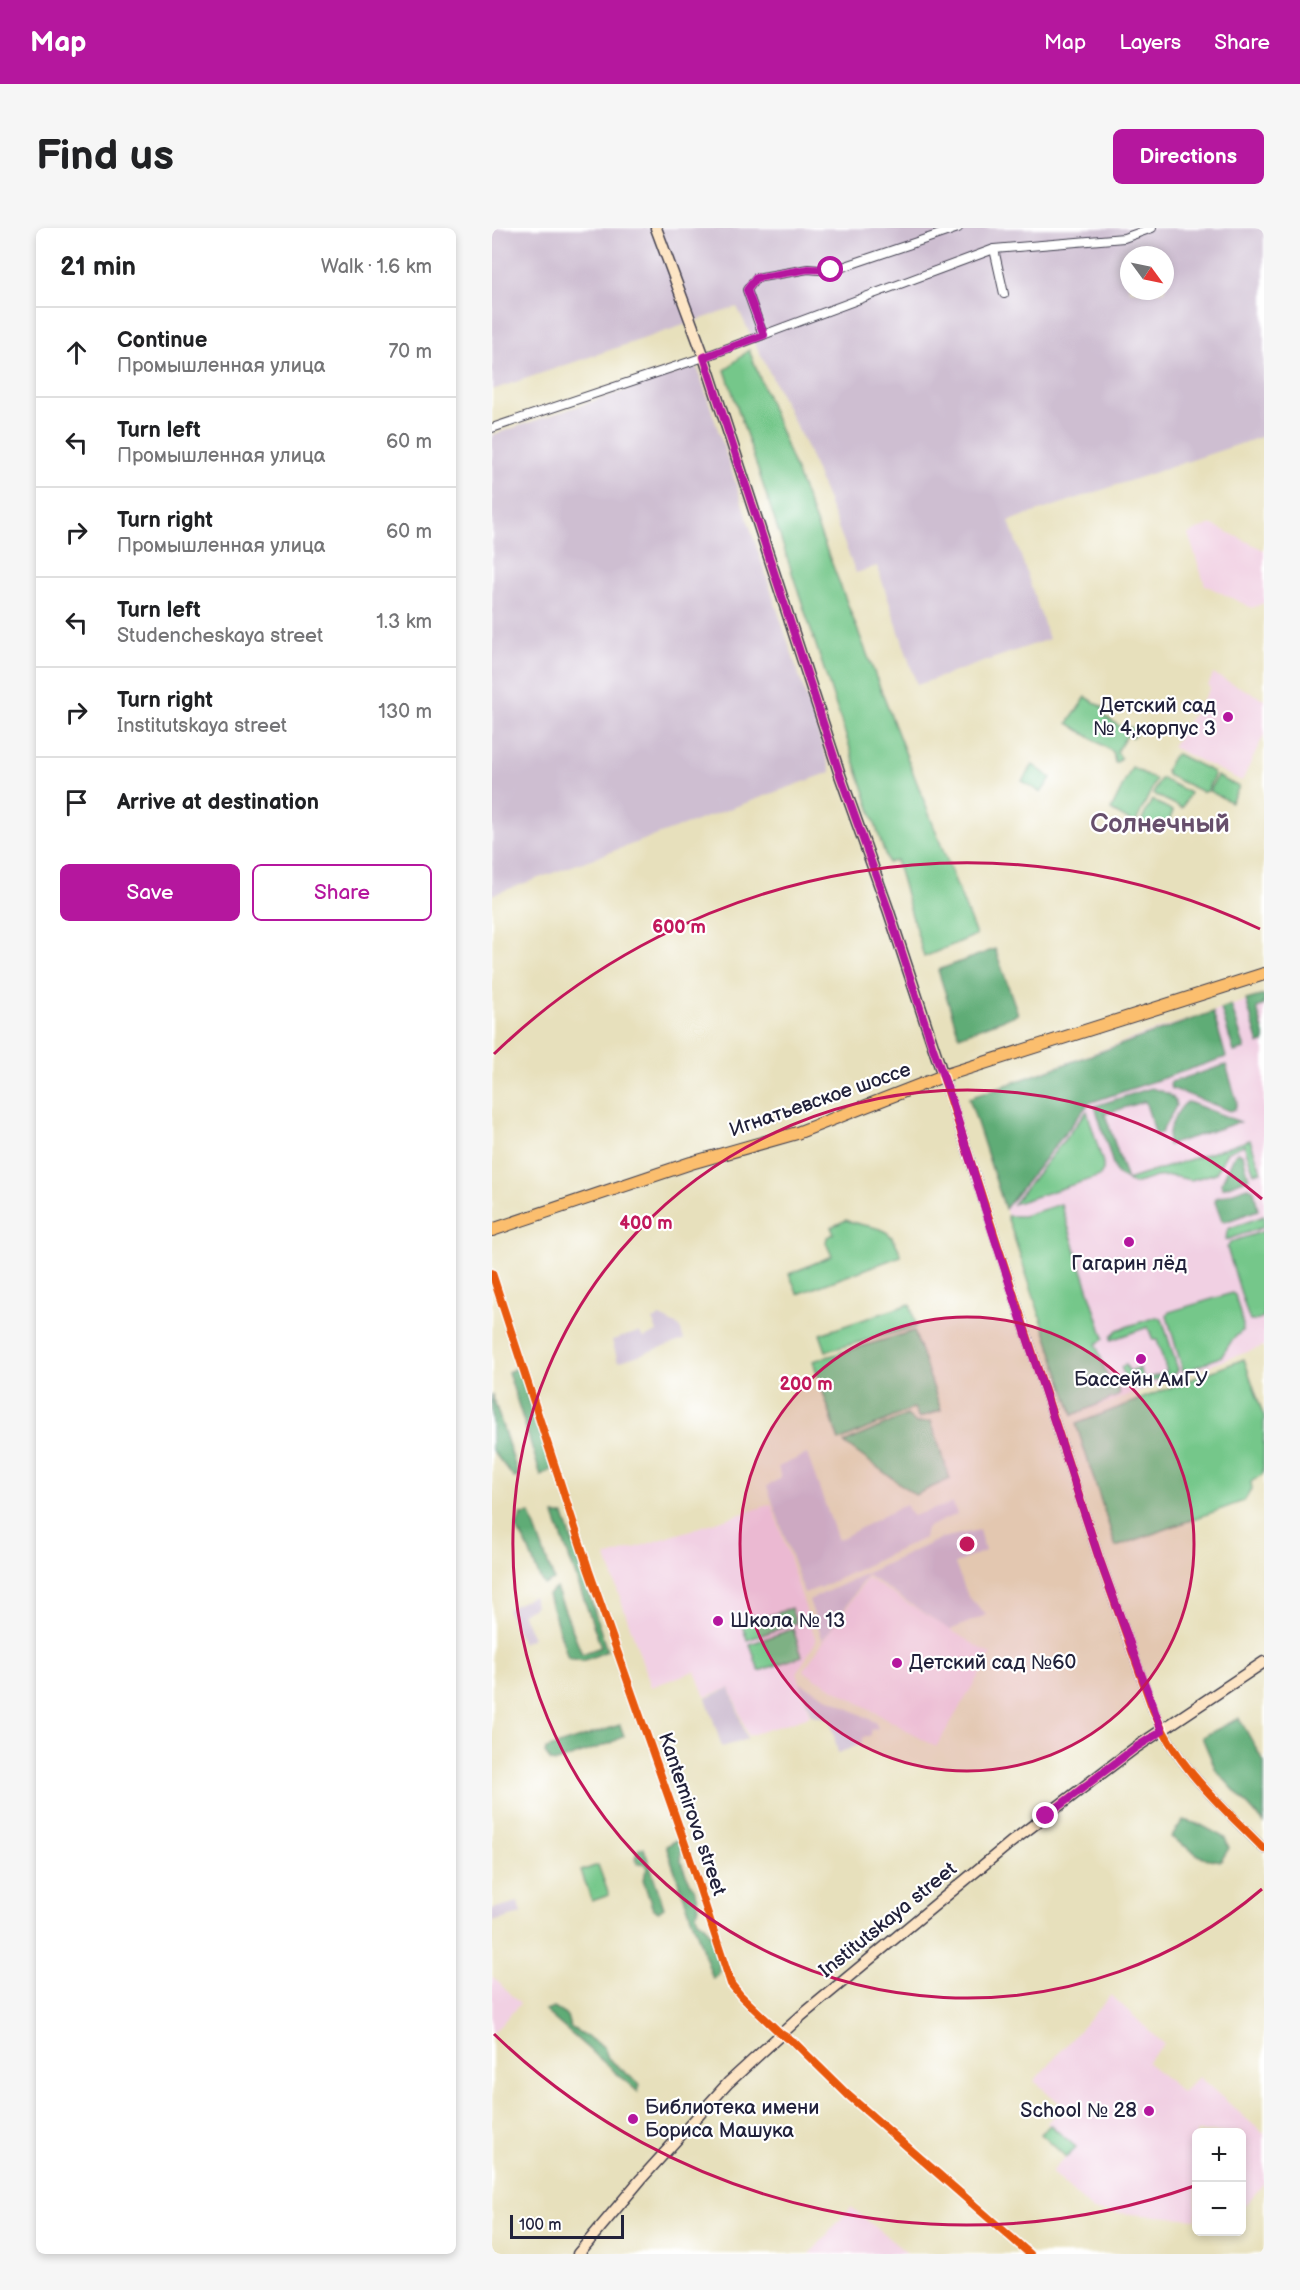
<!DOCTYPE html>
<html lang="en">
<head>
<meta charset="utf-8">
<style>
	body { margin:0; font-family:"Balsamiq Sans",sans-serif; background:#f6f6f6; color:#202124 }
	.controls { position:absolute; right:18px; bottom:18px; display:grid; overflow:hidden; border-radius:9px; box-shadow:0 3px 9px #0003 }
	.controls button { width:54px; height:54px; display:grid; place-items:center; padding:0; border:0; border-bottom:2px solid #e0e0e0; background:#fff; color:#202124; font:30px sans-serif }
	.compass { position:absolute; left:628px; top:18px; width:54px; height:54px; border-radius:50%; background:#fff; box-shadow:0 3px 9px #0003; rotate:123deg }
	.scale { position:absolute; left:18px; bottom:15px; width:114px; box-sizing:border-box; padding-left:6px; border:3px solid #22223b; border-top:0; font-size:16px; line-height:21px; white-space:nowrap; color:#22223b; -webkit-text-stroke:4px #fff; paint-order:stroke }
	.stop { position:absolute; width:18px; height:18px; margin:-14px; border:4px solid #b5179e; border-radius:50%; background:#fff }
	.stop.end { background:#b5179e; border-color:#fff; box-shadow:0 2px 6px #0008 }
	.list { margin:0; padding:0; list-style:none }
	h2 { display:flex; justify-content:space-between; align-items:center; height:78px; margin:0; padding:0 24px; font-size:26px }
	h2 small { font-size:20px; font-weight:400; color:#757577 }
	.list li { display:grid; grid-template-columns:39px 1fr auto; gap:18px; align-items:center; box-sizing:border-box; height:90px; padding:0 24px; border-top:2px solid #e0e0e0 }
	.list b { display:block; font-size:22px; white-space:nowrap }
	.list p { margin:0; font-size:20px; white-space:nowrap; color:#757577 }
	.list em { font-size:20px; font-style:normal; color:#757577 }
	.actions { display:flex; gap:12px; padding:18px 24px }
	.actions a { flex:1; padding:14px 0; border:2px solid #b5179e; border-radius:9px; text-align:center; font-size:21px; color:#b5179e }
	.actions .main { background:#b5179e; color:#fff }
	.icon { flex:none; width:33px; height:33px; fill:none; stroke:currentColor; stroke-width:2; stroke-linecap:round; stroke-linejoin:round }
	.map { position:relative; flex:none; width:772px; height:2026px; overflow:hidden; border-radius:9px }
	header { display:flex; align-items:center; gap:36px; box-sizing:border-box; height:84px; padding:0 30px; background:#b5179e; color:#fff }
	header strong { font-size:28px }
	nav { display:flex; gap:33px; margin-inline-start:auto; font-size:21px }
	.intro { display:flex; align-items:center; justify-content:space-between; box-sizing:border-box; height:144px; padding:0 36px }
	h1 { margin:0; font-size:42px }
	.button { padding:15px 27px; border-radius:9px; background:#b5179e; color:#fff; font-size:21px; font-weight:700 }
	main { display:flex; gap:36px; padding:0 36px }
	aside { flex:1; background:#fff; border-radius:9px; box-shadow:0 3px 9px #0003 }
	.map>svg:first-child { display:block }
	.built { fill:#f1d0e3 }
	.industrial { fill:#cebed1; fill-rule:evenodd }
	.green { fill:#74c78a; stroke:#4b7462; stroke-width:1.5 }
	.forest { fill:#5fac76; stroke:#406758; stroke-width:1.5 }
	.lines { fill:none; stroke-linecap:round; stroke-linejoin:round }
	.minor-casing { stroke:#403e4e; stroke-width:10 }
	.tertiary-casing { stroke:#403e4e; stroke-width:11 }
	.secondary-casing { stroke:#403e4e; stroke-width:13 }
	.primary-casing { stroke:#403e4e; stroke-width:14 }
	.minor { stroke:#fff; stroke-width:8 }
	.tertiary { stroke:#fff; stroke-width:9 }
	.secondary { stroke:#fde5c5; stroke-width:10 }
	.primary { stroke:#fbbe6e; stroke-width:12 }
	.cycleway-casing { stroke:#fff; stroke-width:11 }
	.cycleway { stroke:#e8590c; stroke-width:8 }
	.route { stroke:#b5179e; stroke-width:8 }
	.ring { fill:none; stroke:#c2185b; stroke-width:3 }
	.poi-dot { fill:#b5179e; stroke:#fff; stroke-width:2 }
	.labels { text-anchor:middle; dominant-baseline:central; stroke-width:4.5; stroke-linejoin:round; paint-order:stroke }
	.poi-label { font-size:20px; fill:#22223b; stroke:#fff; text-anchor:start }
	.street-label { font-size:20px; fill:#22223b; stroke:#fff }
	.district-label { font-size:26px; font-weight:bold; fill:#674f6c; stroke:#fff }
	.centre { fill:#c2185b; stroke:#fff; stroke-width:3 }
	.ring-label { font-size:18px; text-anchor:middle; font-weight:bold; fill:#c2185b; stroke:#fff; stroke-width:4.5; stroke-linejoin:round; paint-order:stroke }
</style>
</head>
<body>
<header>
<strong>Map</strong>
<nav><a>Map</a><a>Layers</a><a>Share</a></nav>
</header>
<div class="intro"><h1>Find us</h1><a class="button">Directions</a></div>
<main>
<aside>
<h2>21 min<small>Walk · 1.6 km</small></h2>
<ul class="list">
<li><svg class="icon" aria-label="ahead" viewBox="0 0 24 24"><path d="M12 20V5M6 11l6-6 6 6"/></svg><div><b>Continue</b><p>Промышленная улица</p></div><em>70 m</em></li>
<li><svg class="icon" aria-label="left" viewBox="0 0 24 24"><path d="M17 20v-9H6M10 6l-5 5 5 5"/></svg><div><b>Turn left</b><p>Промышленная улица</p></div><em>60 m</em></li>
<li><svg class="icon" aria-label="right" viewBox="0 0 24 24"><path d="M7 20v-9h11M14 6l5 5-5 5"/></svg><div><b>Turn right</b><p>Промышленная улица</p></div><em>60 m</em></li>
<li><svg class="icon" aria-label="left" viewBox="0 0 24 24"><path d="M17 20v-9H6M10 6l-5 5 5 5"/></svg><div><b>Turn left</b><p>Studencheskaya street</p></div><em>1.3 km</em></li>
<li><svg class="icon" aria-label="right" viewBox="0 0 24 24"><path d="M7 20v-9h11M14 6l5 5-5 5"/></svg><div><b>Turn right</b><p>Institutskaya street</p></div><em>130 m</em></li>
<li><svg class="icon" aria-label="arrive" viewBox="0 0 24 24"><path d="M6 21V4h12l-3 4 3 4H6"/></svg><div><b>Arrive at destination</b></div></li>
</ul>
<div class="actions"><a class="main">Save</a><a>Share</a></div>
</aside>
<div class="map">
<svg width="772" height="2026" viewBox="0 0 772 2026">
	<rect width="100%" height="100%" fill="#fff"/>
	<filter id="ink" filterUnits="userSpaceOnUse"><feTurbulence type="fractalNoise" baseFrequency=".0167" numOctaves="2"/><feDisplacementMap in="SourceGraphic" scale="12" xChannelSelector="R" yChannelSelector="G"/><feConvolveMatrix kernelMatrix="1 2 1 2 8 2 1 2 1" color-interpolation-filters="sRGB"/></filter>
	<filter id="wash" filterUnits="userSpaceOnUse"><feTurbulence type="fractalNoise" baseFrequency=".008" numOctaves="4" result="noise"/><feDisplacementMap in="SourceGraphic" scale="24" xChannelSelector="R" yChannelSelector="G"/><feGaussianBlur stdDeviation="1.35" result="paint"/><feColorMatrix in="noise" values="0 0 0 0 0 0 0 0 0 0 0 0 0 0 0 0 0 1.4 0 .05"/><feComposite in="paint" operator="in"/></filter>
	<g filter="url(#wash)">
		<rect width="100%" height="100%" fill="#e7e0bc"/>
		<g class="built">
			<polygon points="719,296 772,322 772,375 760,380 713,357 696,306"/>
			<polygon points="721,446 772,471 772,507 750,553 680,519 718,460 716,458"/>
			<polygon points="772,767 772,1118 581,1187 477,870 667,801"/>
			<polygon points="280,1276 324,1413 305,1445 318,1488 256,1508 238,1460 213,1469 203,1443 159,1459 114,1329"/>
			<polygon points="375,1350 499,1427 444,1519 311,1443"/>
			<polygon points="0,1748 28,1776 0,1806"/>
			<polygon points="619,1767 672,1816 655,1834 690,1864 707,1849 772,1906 772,1955 750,1981 750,1904 704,1904 704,1991 601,1983 559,1944 584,1919 555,1895 571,1878 542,1853"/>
			<polygon points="359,1979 416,2026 318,2026"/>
		</g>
		<g class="industrial">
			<path d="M0 0H772V208L517 293 557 411 425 457 385 338 364 345 315 220 245 79 0 162ZM637 27H673V63H637Z"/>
			<polygon points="205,138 339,544 0,667 0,207"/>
			<polygon points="168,1089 188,1099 192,1112 126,1134 120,1112 147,1104 152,1110 165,1104 161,1092"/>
			<polygon points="315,1226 346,1312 414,1276 420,1288 461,1275 465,1286 434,1300 432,1310 329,1359 312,1365 275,1258 289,1250 286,1239"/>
			<polygon points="487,1302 493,1323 463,1336 476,1368 494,1387 458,1402 375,1347 331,1413 317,1372 450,1310"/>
			<polygon points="41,1368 44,1378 30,1385 41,1410 30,1415 15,1381"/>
			<polygon points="308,1455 383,1494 386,1500 379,1502 379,1507 370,1510 370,1516 346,1525 338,1491 319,1487"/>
			<polygon points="238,1460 255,1511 230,1519 214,1470"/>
			<polygon points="26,1674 29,1686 0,1694 0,1681"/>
		</g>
		<g class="green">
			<polygon points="257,122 484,707 432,729 404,632 396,635 233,142"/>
			<polygon points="594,469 612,480 613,488 635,503 638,499 645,501 644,506 640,509 635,507 625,523 629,530 627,533 623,535 621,524 576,495"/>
			<polygon points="685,526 721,544 722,547 715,563 711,564 675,547 674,542 681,528"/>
			<polygon points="541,537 559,550 549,565 530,553"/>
			<polygon points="640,539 664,552 643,596 619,582"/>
			<polygon points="725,548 747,559 739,574 717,563"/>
			<polygon points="669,550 698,565 690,580 661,566"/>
			<polygon points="660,572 681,583 677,593 646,599"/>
			<polygon points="595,883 611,935 611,942 608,948 521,976"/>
			<polygon points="758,912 769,943 762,945 752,917 735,924 724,945 699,952 680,948 664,949 642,956 635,952"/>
			<polygon points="569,976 611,1107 612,1111 604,1116 619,1159 625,1158 628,1165 626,1168 581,1187 515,988 531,988"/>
			<polygon points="772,988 772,999 734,1012 735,1003 738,1000"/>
			<path d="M354 992C383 1003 398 993 409 1028L306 1066 297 1046 340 1028 334 1015 335 1009 342 1006 339 999Z"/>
			<polygon points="772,1003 772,1089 762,1093 758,1093 756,1088 735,1020 738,1014"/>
			<polygon points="740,1065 743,1067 751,1097 750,1103 740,1112 730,1128 695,1143 691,1143 675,1088 677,1084"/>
			<polygon points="418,1076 424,1099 334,1123 328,1106"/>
			<polygon points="664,1089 669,1090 671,1094 686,1142 684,1145 638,1161 629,1139 634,1137 637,1143 647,1140 652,1152 675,1144 665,1112 661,1112 656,1099 619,1112 619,1109 625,1102"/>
			<polygon points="422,1103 449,1182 427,1190 422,1180 347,1213 321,1133"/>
			<polygon points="752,1131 772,1189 771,1246 759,1254 760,1261 752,1273 624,1319 584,1196"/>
			<polygon points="415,1187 424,1195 439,1193 458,1251 423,1267 352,1215"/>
			<polygon points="299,1380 304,1395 255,1412 250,1397"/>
			<polygon points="301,1401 310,1428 267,1443 258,1416"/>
			<polygon points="106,1637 117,1667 100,1673 89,1643"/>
			<polygon points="558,1897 584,1919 574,1929 549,1906"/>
		</g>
		<g class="forest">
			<polygon points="503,721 526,786 467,808 446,742"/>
			<polygon points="772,767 772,777 765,780 772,807 772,815 767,816 754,772"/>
			<polygon points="739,777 753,821 742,824 729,781"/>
			<polygon points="721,784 734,829 597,875 513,981 477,870"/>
			<polygon points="734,837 745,874 743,881 738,883 679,860 678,857 679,854"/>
			<path d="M659 860C669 863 684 866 684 878L669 905 664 907 653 873 613 886 635 952 624 946 603 878Z"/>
			<path d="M695 874 699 875 748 894 676 917C673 906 685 881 695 874Z"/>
			<polygon points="746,924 751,927 757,950 731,960 729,956 743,926"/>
			<polygon points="756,959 762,962 766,982 733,994 730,993 723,974 724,970"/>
			<polygon points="26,1139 61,1241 49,1248 16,1144"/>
			<polygon points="0,1166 27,1249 22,1250 0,1222"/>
			<path d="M38 1286 62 1352 52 1357C39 1337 41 1320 24 1301L29 1287Z"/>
			<polygon points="62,1287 72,1287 115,1423 91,1433 76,1430 56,1367 64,1360 90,1426 109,1419"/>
			<polygon points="747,1490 772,1534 772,1595 724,1542 710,1509"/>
			<polygon points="128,1497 132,1508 119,1515 64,1534 59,1533 53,1525 54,1521"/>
			<polygon points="691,1592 709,1597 733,1610 737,1620 729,1633 711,1630 679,1609"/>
			<path d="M185 1612 189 1617C189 1623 188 1631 190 1636 194 1654 213 1666 204 1686L206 1692C220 1699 227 1730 227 1745L221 1751 174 1618Z"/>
			<path d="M148 1620H152L172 1680 166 1684 160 1679 151 1651 155 1640 152 1635 146 1636C142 1630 143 1626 148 1620Z"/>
			<polygon points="62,1780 75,1788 78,1799 112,1819 116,1830 148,1857 146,1864 53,1783"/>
		</g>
	</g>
	<g filter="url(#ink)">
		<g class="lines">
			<defs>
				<g id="minor">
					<polyline points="502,21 512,66"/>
					<polyline points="271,107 255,62 264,50 316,41 339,43 466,0"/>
					<polyline points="0,200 212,129 502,21 632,10 660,0"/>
					<polyline points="0,1045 97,1343 194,1619 239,1756 249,1768 289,1806 302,1814 356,1867 538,2026"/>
				</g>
				<path id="tertiary" d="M451 848 607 1330 661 1482C686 1541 728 1576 772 1621"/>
				<g id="secondary">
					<polyline points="164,0 212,129 348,547 396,681 451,848"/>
					<polyline points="86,2026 149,1951 236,1855 309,1788 518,1615 643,1520 772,1434"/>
				</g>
				<polyline id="primary" points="0,1002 199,935 305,905 451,848 772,746"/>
			</defs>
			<use href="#minor" class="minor-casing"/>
			<use href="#tertiary" class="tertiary-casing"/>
			<use href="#secondary" class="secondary-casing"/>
			<use href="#primary" class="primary-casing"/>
			<use href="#minor" class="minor"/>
			<use href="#tertiary" class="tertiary"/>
			<use href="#secondary" class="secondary"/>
			<use href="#primary" class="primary"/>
			<defs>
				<g id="cycleway">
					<path d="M451 848 607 1330 661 1482C686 1541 728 1576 772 1621"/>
					<polyline points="0,1045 97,1343 194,1619 239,1756 249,1768 289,1806 302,1814 356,1867 538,2026"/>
				</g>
			</defs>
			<use href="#cycleway" class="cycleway-casing"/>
			<use href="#cycleway" class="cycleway"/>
		</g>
	</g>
	<g class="lines" filter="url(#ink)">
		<polyline class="route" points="339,42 316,41 264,50 255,62 272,107 212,129 348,547 396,681 441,820 460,873 492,978 607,1330 670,1503 643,1520 554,1588"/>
	</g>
	<circle cx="475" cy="1316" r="227" fill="#c2185b" fill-opacity=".12"/>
	<g class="ring">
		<circle cx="475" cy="1316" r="227"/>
		<path d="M770 1661A454 454 0 1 1 770 971"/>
		<path d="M702 1958A681 681 0 0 1 2 1806M2 826A681 681 0 0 1 768 701"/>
	</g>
	<g class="poi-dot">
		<circle cx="736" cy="489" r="6"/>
		<circle cx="637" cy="1014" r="6"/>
		<circle cx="649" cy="1131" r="6"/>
		<circle cx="226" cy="1393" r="6"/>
		<circle cx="405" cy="1435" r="6"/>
		<circle cx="657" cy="1883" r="6"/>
		<circle cx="141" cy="1891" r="6"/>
	</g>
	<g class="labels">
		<g class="poi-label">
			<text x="724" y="478" text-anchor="end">Детский сад<tspan x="724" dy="23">№ 4,корпус 3</tspan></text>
			<text x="637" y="1036" text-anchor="middle">Гагарин лёд</text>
			<text x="649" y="1152" text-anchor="middle">Бассейн АмГУ</text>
			<text x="238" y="1393">Школа № 13</text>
			<text x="417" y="1435">Детский сад №60</text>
			<text x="153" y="1880">Библиотека имени<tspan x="153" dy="23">Бориса Машука</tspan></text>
			<text x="645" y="1883" text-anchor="end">School № 28</text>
		</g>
		<g class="street-label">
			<text transform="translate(328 872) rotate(-19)">Игнатьевское шоссе</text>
			<text transform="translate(200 1586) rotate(71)">Kantemirova street</text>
			<text transform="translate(396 1692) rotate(-39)">Institutskaya street</text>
		</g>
		<g class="district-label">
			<text x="668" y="596">Солнечный</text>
		</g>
	</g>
	<circle cx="475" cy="1316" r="9" class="centre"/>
	<g class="ring-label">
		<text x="187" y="705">600 m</text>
		<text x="154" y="1001">400 m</text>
		<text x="314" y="1162">200 m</text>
	</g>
</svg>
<div class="controls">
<button>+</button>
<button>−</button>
</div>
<svg class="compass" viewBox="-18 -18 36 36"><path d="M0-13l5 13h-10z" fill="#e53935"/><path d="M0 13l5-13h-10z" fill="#757577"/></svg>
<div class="scale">100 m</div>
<div class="stop" style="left:339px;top:42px"></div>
<div class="stop end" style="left:554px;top:1588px"></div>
</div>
</main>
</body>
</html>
